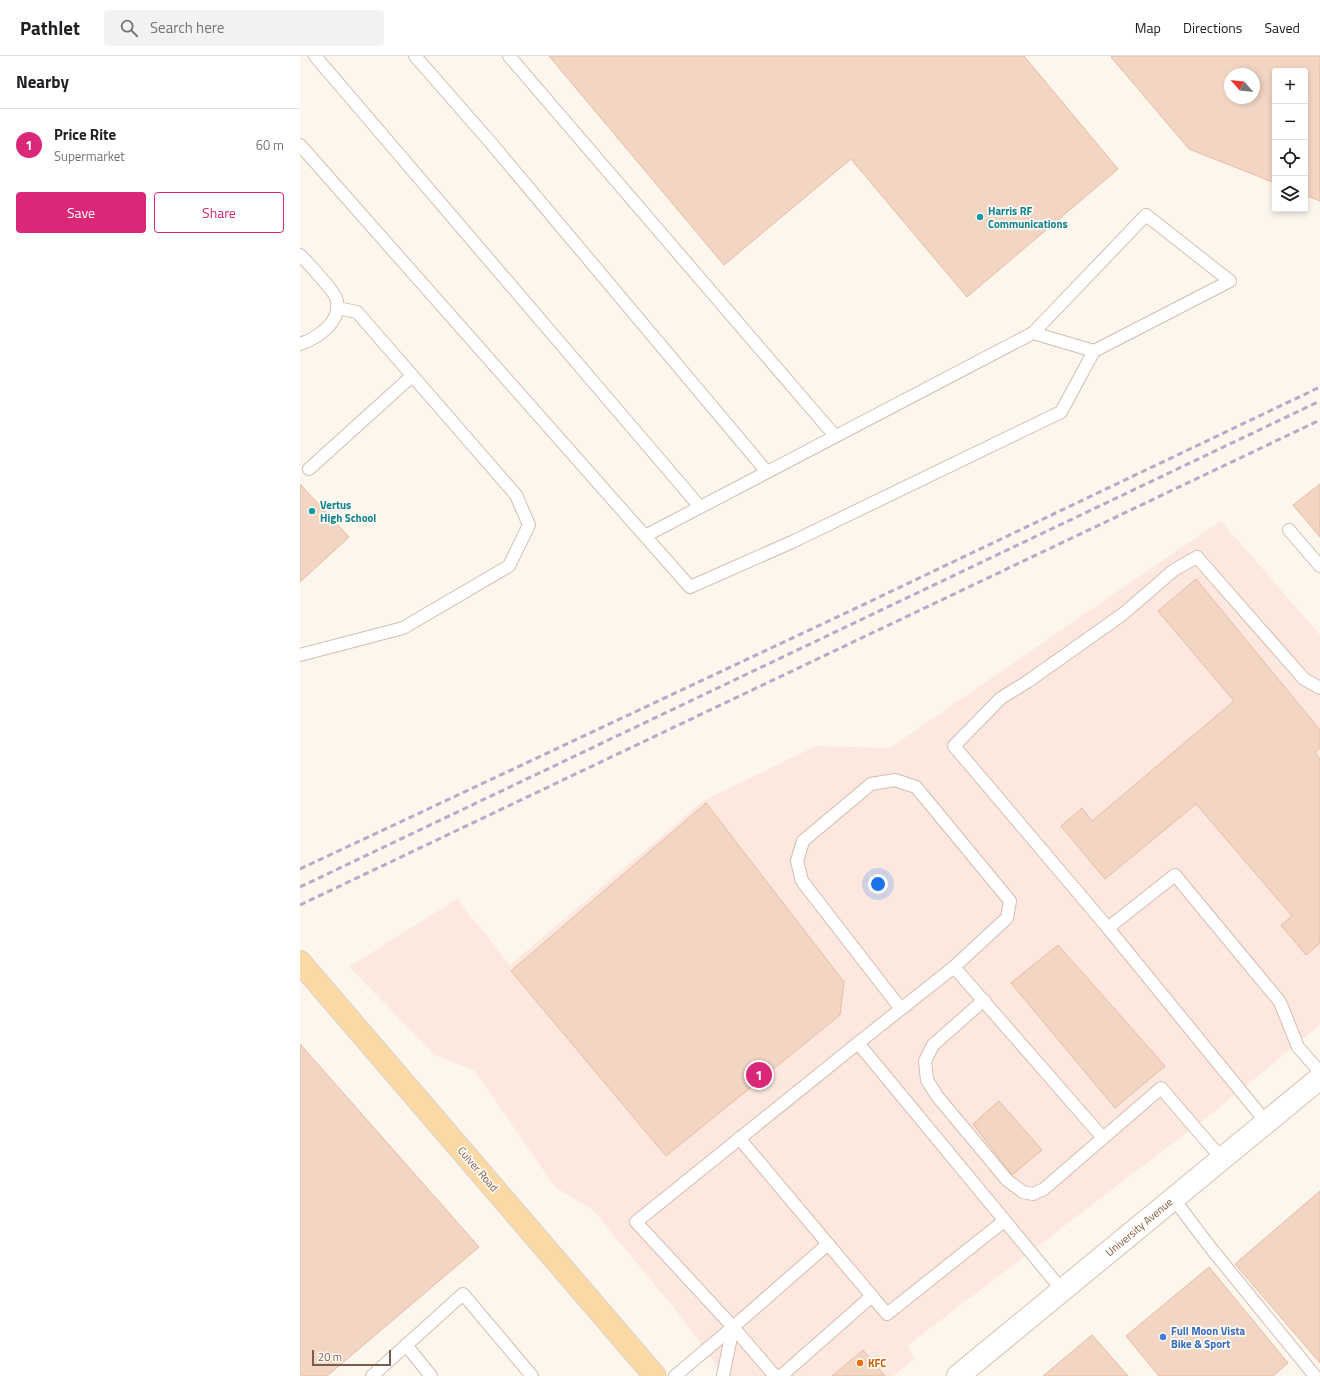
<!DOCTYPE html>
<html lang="en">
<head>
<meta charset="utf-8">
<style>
	body { margin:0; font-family:"Titillium Web",sans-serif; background:#f2f2f2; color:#202124 }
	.controls { position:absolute; right:12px; top:12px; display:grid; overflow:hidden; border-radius:4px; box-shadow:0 2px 6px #0003 }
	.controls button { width:36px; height:36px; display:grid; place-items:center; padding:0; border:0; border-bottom:1px solid #e0e0e0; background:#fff; color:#202124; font:20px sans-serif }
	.compass { position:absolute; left:924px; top:12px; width:36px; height:36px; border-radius:50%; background:#fff; box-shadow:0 2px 6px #0003; rotate:298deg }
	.scale { position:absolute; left:12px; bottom:10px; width:79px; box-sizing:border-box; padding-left:4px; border:2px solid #7a5c4d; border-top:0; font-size:11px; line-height:14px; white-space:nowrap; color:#7a5c4d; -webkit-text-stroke:3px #fffaf3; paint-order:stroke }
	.you { position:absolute; left:578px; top:828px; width:14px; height:14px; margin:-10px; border:3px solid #fff; border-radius:50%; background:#1a73e8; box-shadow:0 0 0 6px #1a73e833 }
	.badge { display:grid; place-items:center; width:26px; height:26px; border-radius:50%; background:#db2777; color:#fff; font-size:13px; font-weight:700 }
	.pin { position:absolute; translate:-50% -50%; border:2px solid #fff; box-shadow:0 1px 4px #0006 }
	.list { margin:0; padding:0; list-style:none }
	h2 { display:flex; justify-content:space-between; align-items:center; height:52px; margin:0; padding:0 16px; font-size:17px }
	h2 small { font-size:13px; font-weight:400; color:#757577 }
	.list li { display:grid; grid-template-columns:26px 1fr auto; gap:12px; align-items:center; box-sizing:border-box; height:72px; padding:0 16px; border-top:1px solid #e0e0e0 }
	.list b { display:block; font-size:15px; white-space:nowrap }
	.list p { margin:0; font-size:13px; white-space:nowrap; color:#757577 }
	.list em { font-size:13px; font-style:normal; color:#757577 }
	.actions { display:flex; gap:8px; padding:12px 16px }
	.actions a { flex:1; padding:9px 0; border:1px solid #db2777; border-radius:4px; text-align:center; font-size:14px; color:#db2777 }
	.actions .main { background:#db2777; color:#fff }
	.icon { flex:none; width:22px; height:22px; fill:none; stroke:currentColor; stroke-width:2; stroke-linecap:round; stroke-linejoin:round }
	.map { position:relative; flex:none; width:1020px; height:1320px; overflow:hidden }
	header { display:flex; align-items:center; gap:24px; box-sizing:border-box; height:56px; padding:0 20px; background:#fff; border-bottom:1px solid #e0e0e0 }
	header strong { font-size:19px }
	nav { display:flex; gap:22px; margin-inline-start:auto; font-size:14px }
	.search { width:280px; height:36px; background:#f2f2f2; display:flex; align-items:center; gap:10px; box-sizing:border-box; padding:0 14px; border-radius:4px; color:#757577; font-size:15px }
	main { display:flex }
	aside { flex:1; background:#fff }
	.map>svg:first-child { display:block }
	.commercial { fill:#fde8e0 }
	.building { fill:#f3d5c3; stroke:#e6bba3; fill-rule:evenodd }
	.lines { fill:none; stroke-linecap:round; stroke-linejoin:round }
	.service-casing { stroke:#d1beb0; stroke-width:14 }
	.secondary-casing { stroke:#d6c0b0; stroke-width:24 }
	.primary-casing { stroke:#dad1cd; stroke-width:24 }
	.service { stroke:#fff; stroke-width:12 }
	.secondary { stroke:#fff; stroke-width:22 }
	.primary { stroke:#fbd9a5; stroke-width:22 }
	.rail { stroke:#b9a8c9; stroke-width:3; stroke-dasharray:6 4; stroke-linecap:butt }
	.culture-dot { fill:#0f9aa8; stroke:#fffaf3; stroke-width:1.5 }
	.shop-dot { fill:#3f7fe0; stroke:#fffaf3; stroke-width:1.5 }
	.food-dot { fill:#e8710a; stroke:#fffaf3; stroke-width:1.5 }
	.labels { text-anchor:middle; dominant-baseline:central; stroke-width:3.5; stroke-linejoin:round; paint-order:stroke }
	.culture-label { font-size:11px; font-weight:bold; fill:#0d838f; stroke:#fffaf3; text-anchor:start }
	.street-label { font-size:11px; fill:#7a5c4d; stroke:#fffaf3 }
	.shop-label { font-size:11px; font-weight:bold; fill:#366cbe; stroke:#fffaf3; text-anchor:start }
	.food-label { font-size:11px; font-weight:bold; fill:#c56008; stroke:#fffaf3; text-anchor:start }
</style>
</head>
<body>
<header>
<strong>Pathlet</strong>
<div class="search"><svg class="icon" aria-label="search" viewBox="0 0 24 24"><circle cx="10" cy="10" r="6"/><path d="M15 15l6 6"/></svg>Search here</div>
<nav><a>Map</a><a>Directions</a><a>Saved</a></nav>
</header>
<main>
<aside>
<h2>Nearby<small></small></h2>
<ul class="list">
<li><span class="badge">1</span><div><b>Price Rite</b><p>Supermarket</p></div><em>60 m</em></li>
</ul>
<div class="actions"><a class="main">Save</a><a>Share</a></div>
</aside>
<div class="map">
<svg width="1020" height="1320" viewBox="0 0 1020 1320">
	<rect width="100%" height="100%" fill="#fdf6ec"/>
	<polygon class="commercial" points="921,465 1020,579 1020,969 919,1052 607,1290 615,1302 593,1320 424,1320 378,1257 293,1154 255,1131 174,1014 135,999 49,911 157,843 210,909 403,745 516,690 590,692 825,530"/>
	<g class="building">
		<polygon points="249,0 724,0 818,113 667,241 551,103 424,209"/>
		<path d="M813 0H1020V145L1005 139V15H975V127L889 93 811 1ZM930 18H954V42H930Z"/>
		<polygon points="0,428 49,481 0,526"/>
		<polygon points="1020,428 1020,481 993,449"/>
		<polygon points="896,523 1020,674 1020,692 1015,696 1020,703 1020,887 1006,899 981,869 992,860 896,748 805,823 761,770 782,752 792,765 934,645 858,555"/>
		<polygon points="406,747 544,926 540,959 366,1100 211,915"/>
		<polygon points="758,889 865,1010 815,1052 711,927"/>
		<polygon points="0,988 179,1191 27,1320 0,1320"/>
		<polygon points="699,1045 742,1094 712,1119 673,1068"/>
		<polygon points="1020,1135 1020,1307 935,1208"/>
		<polygon points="909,1211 988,1307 973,1320 859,1320 826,1280"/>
		<polygon points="792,1279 828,1320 743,1320"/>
		<polygon points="563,1294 585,1320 532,1320"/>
	</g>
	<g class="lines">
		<defs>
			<g id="service">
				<polyline points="15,0 400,451"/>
				<polyline points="115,0 191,87 467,416"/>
				<polyline points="209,0 535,380"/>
				<polyline points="0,89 390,531 492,486 761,356 794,295 930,225 846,159 733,277 345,480"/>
				<path d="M0 199C7 206 34 235 36 242 44 264 18 282 0 288"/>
				<polyline points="733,277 794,295"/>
				<polyline points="9,413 112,320"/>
				<polyline points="989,474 1020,510"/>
				<polyline points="0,599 103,572 209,510 229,469 216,439 57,256 37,252"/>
				<polyline points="808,872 654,690 701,642 727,626 823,558 874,514 897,501 1004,623 1020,632"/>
				<polyline points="684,944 633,989 625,1005 627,1024 637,1040 707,1124 723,1136 733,1138 744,1133 803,1082"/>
				<polyline points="601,953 502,825 497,805 503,785 571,728 595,724 616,731 710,845 707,862 654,911"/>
				<polyline points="558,987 654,911 803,1082 861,1032 922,1103"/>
				<polyline points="966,1066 808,872 875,819 980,946 998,991 1020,1016"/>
				<polyline points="439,1082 528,1188"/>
				<polyline points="873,1142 910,1191 1015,1320"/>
				<polyline points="106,1289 131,1320"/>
				<polyline points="72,1320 163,1238 232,1320"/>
				<polyline points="375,1320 433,1271 528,1188 587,1258 704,1165"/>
				<polyline points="423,1320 433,1271"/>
				<polyline points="475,1320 433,1271 336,1166 558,987 762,1234"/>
				<polyline points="481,1320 572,1240"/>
			</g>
			<polyline id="secondary" points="658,1320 1020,1022"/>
			<polyline id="primary" points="0,906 355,1320"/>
		</defs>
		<use href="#service" class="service-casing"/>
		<use href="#secondary" class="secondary-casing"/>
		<use href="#primary" class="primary-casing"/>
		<use href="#service" class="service"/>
		<use href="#secondary" class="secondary"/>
		<use href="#primary" class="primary"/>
		<g class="rail">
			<polyline points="0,813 550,555 1020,331"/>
			<polyline points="0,831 1020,345"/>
			<polyline points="0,849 1020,364"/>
		</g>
	</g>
	<g class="culture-dot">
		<circle cx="680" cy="161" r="4"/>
		<circle cx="12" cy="455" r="4"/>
	</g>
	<circle class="shop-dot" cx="863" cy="1281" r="4"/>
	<circle class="food-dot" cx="560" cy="1307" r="4"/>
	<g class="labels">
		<g class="culture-label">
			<text x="688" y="155">Harris RF<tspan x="688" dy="13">Communications</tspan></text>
			<text x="20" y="449">Vertus<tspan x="20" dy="13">High School</tspan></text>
		</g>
		<g class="street-label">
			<text transform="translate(178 1113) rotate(49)">Culver Road</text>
			<text transform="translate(839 1171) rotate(-40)">University Avenue</text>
		</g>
		<g class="shop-label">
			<text x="871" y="1275">Full Moon Vista<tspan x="871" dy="13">Bike &amp; Sport</tspan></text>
		</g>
		<g class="food-label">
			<text x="568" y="1307">KFC</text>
		</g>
	</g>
</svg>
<div class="controls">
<button>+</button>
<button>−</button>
<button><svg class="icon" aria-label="locate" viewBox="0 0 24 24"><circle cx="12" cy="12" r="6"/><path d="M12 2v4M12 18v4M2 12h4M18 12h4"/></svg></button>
<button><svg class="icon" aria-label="layers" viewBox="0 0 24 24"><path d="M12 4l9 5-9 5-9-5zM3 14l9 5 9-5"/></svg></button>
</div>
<svg class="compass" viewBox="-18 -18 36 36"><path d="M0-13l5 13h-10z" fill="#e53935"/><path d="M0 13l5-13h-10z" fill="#757577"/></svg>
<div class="scale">20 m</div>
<div class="you"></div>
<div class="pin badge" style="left:459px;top:1019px">1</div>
</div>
</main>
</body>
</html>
